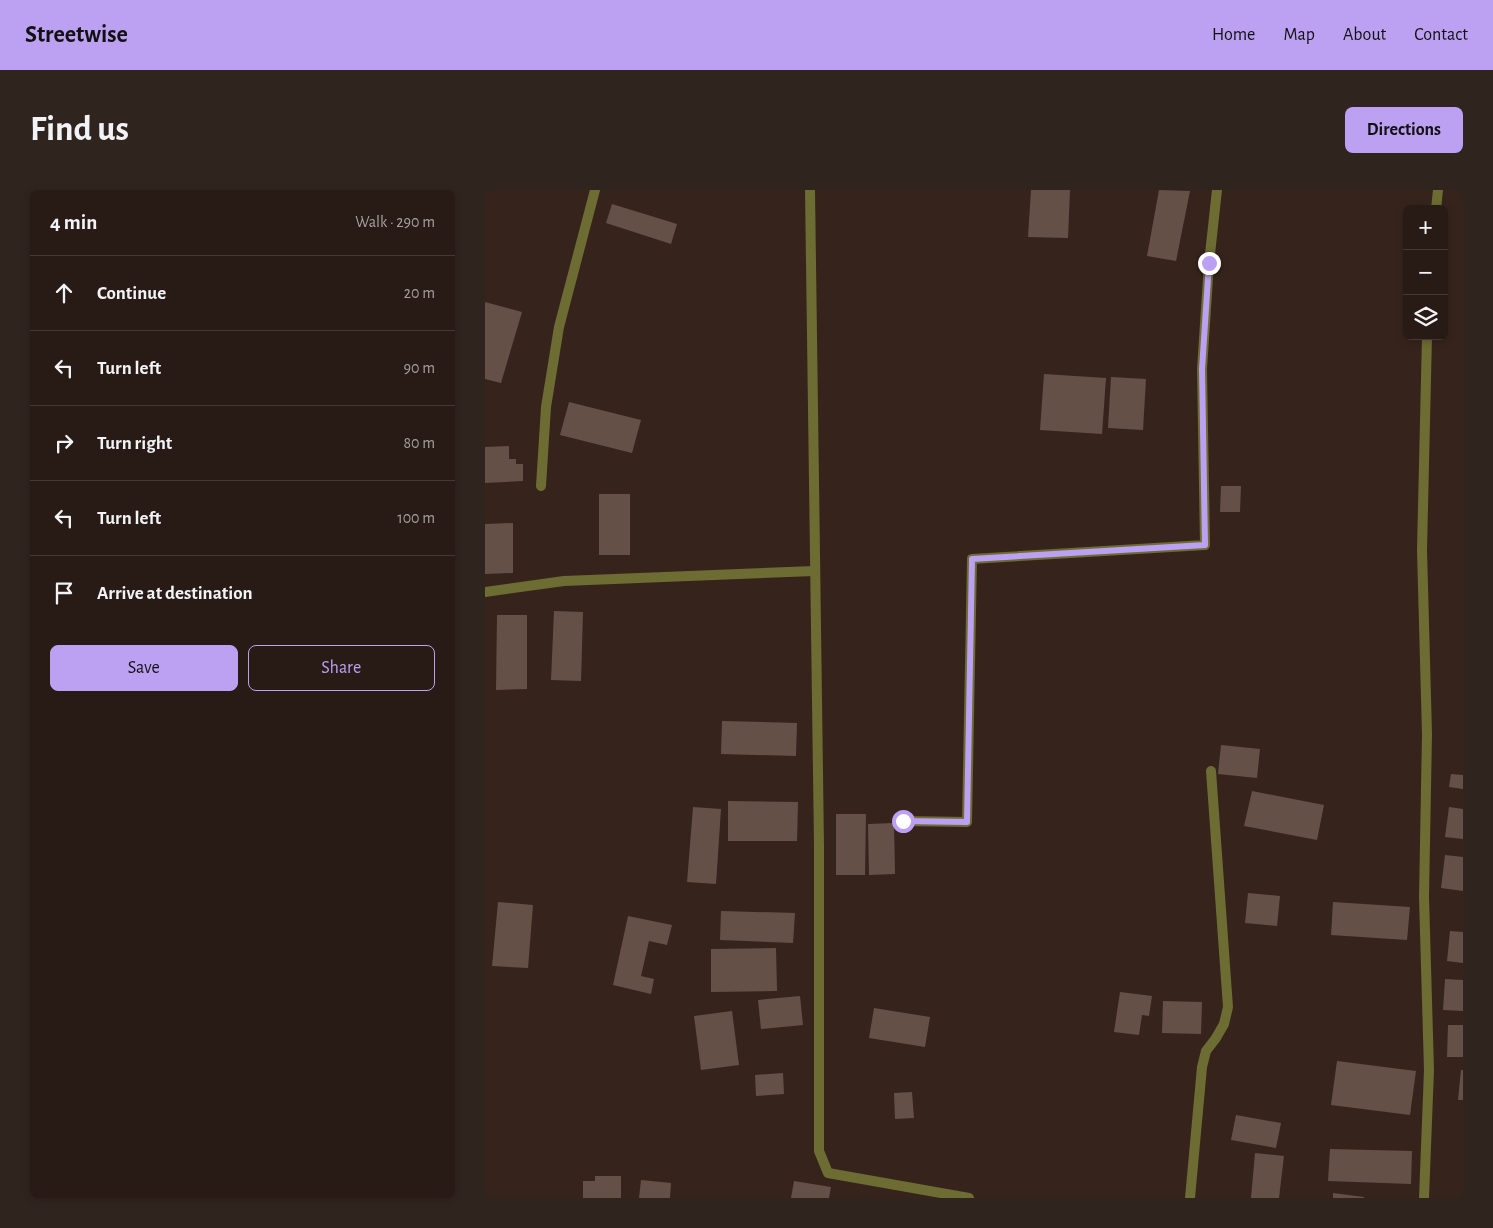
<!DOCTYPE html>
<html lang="en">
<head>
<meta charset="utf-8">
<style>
	body { margin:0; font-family:"Alegreya Sans",sans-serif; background:#30241e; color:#f1f3f6 }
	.controls { position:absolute; right:15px; top:15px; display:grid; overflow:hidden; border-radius:8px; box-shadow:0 2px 8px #0003 }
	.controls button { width:45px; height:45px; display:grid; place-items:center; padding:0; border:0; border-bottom:1px solid #443934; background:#281b15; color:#f1f3f6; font:25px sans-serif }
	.stop { position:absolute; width:15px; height:15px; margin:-11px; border:4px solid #bca0f2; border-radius:50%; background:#fff }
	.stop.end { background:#bca0f2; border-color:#fff; box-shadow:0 1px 5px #0008 }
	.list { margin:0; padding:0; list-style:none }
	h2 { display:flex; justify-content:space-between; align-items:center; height:65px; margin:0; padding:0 20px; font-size:21px }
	h2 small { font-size:16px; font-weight:400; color:#a5a1a0 }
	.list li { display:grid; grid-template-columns:32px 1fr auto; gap:15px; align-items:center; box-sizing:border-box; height:75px; padding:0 20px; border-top:1px solid #443934 }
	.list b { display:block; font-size:19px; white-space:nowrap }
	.list em { font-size:16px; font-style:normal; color:#a5a1a0 }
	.actions { display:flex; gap:10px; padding:15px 20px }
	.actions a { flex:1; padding:11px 0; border:1px solid #bca0f2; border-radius:8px; text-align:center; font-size:18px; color:#bca0f2 }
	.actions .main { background:#bca0f2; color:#111 }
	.icon { flex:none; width:28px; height:28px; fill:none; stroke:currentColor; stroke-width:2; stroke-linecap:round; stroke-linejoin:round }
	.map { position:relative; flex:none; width:978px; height:1008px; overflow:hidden; border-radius:8px }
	header { display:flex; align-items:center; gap:30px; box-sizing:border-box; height:70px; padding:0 25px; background:#bca0f2; color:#111 }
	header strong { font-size:24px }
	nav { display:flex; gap:28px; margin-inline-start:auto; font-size:18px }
	.intro { display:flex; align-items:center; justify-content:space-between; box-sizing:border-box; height:120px; padding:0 30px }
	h1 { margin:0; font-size:35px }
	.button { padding:12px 22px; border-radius:8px; background:#bca0f2; color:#111; font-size:18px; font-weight:700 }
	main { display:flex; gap:30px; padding:0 30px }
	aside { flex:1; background:#281b15; border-radius:8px; box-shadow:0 2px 8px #0003 }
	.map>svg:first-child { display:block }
	.building { fill:#645046 }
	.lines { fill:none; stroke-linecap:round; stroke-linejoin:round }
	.street { stroke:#6c6c33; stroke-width:10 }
	.route { stroke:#bca0f2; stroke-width:6 }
</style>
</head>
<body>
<header>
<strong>Streetwise</strong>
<nav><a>Home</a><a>Map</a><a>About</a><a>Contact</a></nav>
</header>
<div class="intro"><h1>Find us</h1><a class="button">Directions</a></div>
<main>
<aside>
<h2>4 min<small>Walk · 290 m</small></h2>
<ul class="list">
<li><svg class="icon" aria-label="ahead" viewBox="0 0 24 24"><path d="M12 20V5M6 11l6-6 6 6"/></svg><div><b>Continue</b></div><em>20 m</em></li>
<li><svg class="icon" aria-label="left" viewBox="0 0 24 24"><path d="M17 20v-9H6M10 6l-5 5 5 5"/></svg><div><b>Turn left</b></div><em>90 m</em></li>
<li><svg class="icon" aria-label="right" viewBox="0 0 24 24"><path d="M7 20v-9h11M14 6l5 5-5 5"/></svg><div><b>Turn right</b></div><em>80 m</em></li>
<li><svg class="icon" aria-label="left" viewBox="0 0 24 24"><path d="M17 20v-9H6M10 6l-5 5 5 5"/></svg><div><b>Turn left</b></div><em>100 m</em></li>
<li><svg class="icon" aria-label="arrive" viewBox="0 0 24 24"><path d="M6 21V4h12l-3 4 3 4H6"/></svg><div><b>Arrive at destination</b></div></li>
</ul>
<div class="actions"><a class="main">Save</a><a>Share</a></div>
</aside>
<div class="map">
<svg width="978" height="1008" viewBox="0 0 978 1008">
	<rect width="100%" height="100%" fill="#36241c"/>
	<g class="building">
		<polygon points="546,0 585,0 583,48 543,47"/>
		<polygon points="674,0 705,1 691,71 662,66"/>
		<polygon points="127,14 192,34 186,54 121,33"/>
		<polygon points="0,112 37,122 16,193 0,189"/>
		<polygon points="559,184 621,188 617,244 555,240"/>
		<polygon points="626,187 661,189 658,240 623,238"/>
		<polygon points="84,212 156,230 147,263 75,245"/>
		<polygon points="24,256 24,269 31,269 31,274 38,274 38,291 0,293 0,257"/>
		<polygon points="736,296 756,296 755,322 735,322"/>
		<rect x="114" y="304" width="31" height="61"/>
		<polygon points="28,333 28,383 0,384 0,334"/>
		<polygon points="69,421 98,422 96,491 66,490"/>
		<polygon points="12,425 42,425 42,499 11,500"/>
		<polygon points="237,531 312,533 311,566 236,564"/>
		<polygon points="736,555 775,559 772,588 733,584"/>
		<polygon points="966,584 978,585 978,599 964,597"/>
		<polygon points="767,601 839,615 832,650 759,636"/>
		<polygon points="243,611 313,612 312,651 243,651"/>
		<polygon points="208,617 236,619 231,694 202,692"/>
		<polygon points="964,617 978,619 978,649 960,647"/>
		<polygon points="351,624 381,624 380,685 351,685"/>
		<polygon points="409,633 410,684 384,685 383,634"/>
		<polygon points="960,665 978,667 978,701 956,698"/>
		<polygon points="763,703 795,706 792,736 760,733"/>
		<polygon points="13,712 48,715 43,778 7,776"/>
		<polygon points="848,712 925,717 922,750 846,745"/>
		<polygon points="236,721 310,723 308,753 235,750"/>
		<polygon points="143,726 187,735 182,755 164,751 156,786 169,789 166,804 128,795"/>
		<polygon points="965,741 978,742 978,773 962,771"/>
		<polygon points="291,758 292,801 226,802 226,759"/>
		<polygon points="960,789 978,790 978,821 958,820"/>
		<polygon points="635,802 667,806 664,826 657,825 654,845 629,842"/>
		<polygon points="315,806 318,835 276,839 273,810"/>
		<polygon points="678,811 717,812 716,844 677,843"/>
		<polygon points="389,818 445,827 440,857 384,848"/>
		<polygon points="247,821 254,875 216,880 209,826"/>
		<polygon points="963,835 978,835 978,867 962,867"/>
		<polygon points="852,871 931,881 925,925 846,915"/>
		<polygon points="976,880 978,880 978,910 973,910"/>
		<polygon points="298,883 299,904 271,906 270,885"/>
		<polygon points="427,902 429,928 410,929 409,903"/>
		<polygon points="751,925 796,933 791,958 746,950"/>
		<polygon points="845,959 927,961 926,994 843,991"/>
		<polygon points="770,963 799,966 794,1008 766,1008"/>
		<polygon points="110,986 136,986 136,1008 98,1008 98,991 110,991"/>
		<polygon points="156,990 186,993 185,1008 154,1008"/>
		<polygon points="309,991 346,997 344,1008 306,1008"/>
		<polygon points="848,1003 879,1007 879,1008 848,1008"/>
	</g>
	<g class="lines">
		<g class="street">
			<polyline points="325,0 334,656 334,961 343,983 484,1008"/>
			<polyline points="951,19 953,0"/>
			<polyline points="56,296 61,217 74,137 110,0"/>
			<polyline points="0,402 79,391 329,381"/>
			<polyline points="418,631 482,632 487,369 720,355 717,179 724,73 732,0"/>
			<polyline points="705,1008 717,877 721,861 731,848 739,834 743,817 726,581"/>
			<polyline points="939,1008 944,880 939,707 942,544 937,360 942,146"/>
		</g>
	</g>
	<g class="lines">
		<polyline class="route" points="418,631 482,632 487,369 720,355 717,179 724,73"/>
	</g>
</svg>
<div class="controls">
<button>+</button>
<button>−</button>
<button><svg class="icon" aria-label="layers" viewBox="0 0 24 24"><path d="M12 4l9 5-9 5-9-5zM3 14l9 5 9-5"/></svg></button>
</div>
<div class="stop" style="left:418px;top:631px"></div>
<div class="stop end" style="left:724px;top:73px"></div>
</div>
</main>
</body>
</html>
